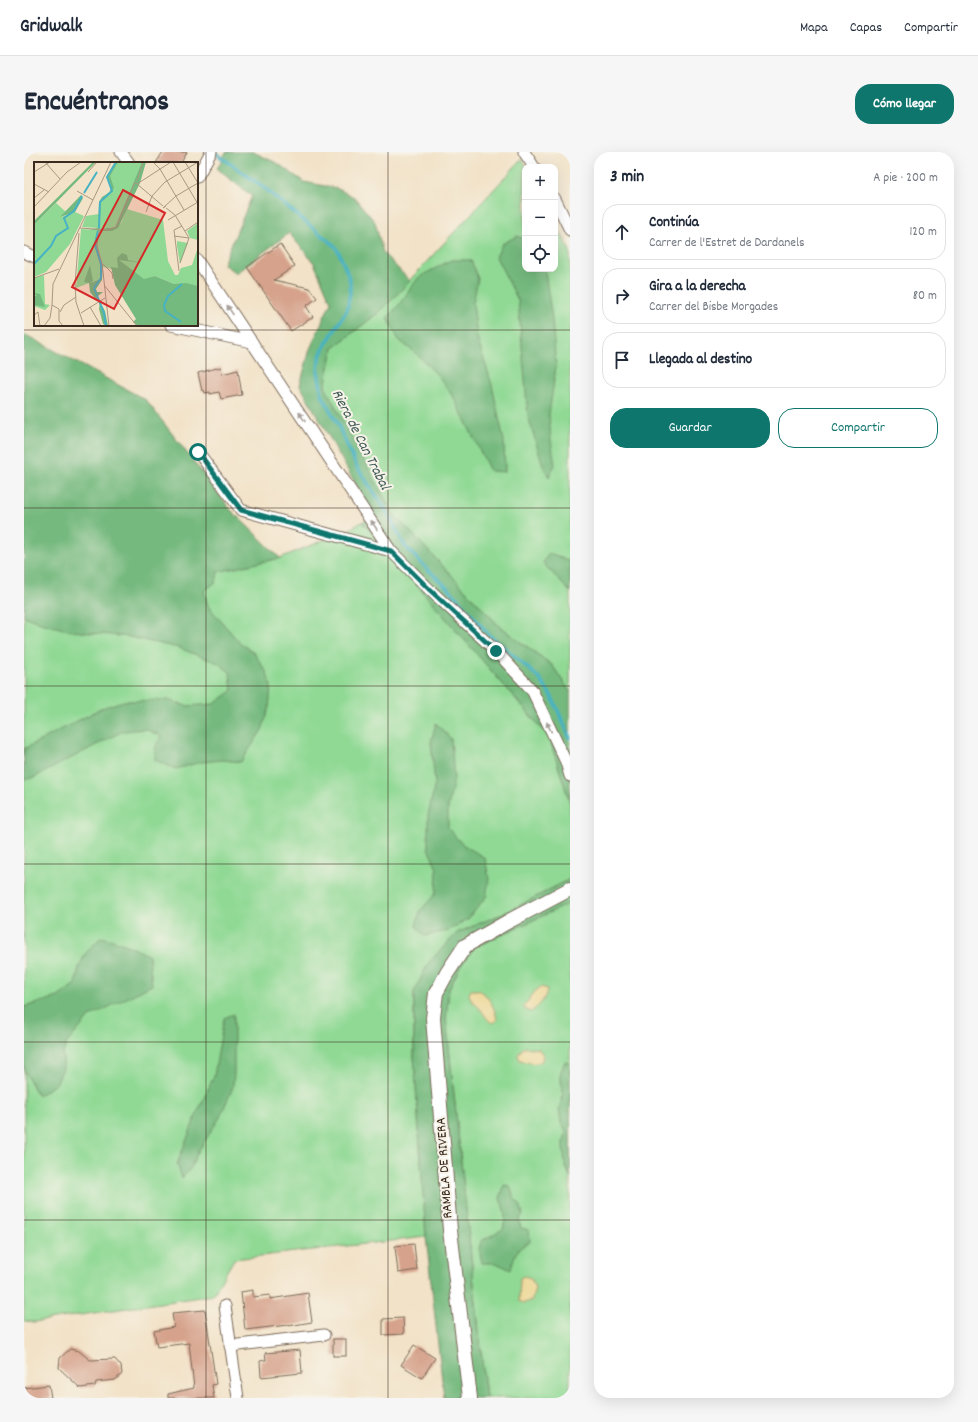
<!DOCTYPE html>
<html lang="es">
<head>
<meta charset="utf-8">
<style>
	body { margin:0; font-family:Dekko,sans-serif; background:#f6f6f7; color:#1f2937 }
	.controls { position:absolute; right:12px; top:12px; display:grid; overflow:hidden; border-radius:8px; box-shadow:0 4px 16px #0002 }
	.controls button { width:36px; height:36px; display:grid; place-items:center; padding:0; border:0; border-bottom:1px solid #e0e1e3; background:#fff; color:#1f2937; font:20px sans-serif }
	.stop { position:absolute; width:12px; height:12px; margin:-9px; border:3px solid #0f766e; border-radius:50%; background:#fff }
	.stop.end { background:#0f766e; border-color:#fff; box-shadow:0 1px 4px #0008 }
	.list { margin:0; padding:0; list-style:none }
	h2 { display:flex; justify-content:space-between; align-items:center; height:52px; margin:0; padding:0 16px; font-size:17px }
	h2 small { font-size:13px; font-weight:400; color:#747a83 }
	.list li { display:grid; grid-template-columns:26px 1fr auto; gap:12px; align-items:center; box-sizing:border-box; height:56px; margin:0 8px 8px; padding:0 8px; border:1px solid #e0e1e3; border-radius:16px }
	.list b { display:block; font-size:15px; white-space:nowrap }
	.list p { margin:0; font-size:13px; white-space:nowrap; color:#747a83 }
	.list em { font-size:13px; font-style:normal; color:#747a83 }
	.actions { display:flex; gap:8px; padding:12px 16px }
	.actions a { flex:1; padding:9px 0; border:1px solid #0f766e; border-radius:16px; text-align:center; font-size:14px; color:#0f766e }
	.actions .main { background:#0f766e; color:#fff }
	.icon { flex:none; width:22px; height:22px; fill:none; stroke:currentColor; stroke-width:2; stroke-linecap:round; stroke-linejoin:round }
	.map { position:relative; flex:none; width:546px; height:1246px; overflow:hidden; border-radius:16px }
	header { display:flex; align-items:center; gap:24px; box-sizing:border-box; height:56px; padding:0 20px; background:#fff; border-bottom:1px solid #e0e1e3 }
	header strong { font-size:19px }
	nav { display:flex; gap:22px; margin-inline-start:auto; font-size:14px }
	.intro { display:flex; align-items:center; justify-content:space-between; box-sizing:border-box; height:96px; padding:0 24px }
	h1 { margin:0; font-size:28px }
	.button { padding:10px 18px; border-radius:16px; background:#0f766e; color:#fff; font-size:14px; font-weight:700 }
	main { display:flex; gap:24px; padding:0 24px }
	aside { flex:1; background:#fff; border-radius:16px; box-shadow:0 4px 16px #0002 }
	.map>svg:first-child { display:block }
	.green { fill:#90d994; stroke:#668259 }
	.forest { fill:#74b97e; stroke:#58724e }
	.sand { fill:#eeda9e; stroke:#94825e }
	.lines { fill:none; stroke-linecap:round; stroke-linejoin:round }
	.stream { stroke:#46b2c3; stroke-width:3.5 }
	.building { fill:#d6a28b }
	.minor-casing { stroke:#7b6a59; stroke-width:13 }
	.tertiary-casing { stroke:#7b6a59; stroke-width:16 }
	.minor { stroke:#fff; stroke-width:11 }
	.tertiary { stroke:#fff; stroke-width:14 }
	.oneway { fill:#a79f9a }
	.route { stroke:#0f766e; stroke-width:5 }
	.grid { fill:none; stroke:#3b2a1e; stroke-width:1; stroke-opacity:0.55 }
	.labels { text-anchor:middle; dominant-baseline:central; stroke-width:4; stroke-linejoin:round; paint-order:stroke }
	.street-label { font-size:14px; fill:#3b2a1e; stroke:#f7f3e8 }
	.water-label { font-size:15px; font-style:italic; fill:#3f5a58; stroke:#f7f3e8 }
	.inset-river { fill:none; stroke:#46b2c3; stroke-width:2 }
	.inset-road { fill:none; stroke:#a99883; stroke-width:1 }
	.view { fill:#d62828; fill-opacity:0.15; stroke:#d62828; stroke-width:2 }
	.inset-edge { fill:none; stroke:#3b2a1e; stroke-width:2 }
</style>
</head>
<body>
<header>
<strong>Gridwalk</strong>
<nav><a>Mapa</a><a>Capas</a><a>Compartir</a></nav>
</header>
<div class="intro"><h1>Encuéntranos</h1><a class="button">Cómo llegar</a></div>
<main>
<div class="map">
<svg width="546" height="1246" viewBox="0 0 546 1246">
	<rect width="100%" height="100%" fill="#f7f3e8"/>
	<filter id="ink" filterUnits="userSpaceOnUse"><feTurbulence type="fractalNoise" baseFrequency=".025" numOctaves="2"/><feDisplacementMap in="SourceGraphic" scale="8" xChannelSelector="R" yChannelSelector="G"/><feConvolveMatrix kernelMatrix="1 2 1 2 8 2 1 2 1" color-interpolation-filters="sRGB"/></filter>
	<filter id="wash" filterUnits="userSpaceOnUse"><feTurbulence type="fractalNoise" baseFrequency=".012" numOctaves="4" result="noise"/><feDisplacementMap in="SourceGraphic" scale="16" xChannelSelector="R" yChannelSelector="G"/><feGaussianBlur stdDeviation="0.9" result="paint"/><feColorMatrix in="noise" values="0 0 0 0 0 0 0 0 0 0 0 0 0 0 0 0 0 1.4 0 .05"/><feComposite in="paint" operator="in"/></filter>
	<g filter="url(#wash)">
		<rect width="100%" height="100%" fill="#f2e2c7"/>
		<g class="green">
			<polygon points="498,7 503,15 501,15 501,117 531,117 531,70 546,99 546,540 528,513 476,475 367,360 301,235 309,196 359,157"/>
			<polygon points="338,370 525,585 546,651 546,727 485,759 433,781 390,840 390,904 402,1085 210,1107 189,1143 10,1170 0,1169 0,460 256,406 322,379"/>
			<polygon points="546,751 546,1246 462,1246 422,867 425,837 437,813 451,795"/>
		</g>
		<g class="forest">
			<polygon points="202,0 229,0 253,11 280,30 312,36 330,45 351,70 359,101 386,129 359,157 309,196 301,235 368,360 476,475 528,513 546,540 546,651 525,585 338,370 349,363 276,233 286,197 307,150 290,111 265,81 212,121 199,112 228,44 193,17"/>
			<polygon points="493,84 501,87 501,117 519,117 521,120 528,166 532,215 525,262 527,288 531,313 525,325 519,314 504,264 494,148 472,105 478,92"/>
			<polygon points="427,108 447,108 454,127 449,151 453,185 468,233 480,289 481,320 466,319 431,248 416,226 395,204 375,188 363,166 374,154 395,125"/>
			<polygon points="0,182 122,248 207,358 256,406 194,420 192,430 180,439 184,454 215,490 230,501 243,521 247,534 245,557 238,578 217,610 198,608 177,610 152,617 131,608 131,596 137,584 121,577 99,579 11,625 0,628 0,597 78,556 99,549 144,548 163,554 190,552 208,539 206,520 194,511 155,496 105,485 48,479 16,471 0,464"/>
			<polygon points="525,401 539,406 546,410 546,440 519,411"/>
			<polygon points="412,571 427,587 430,626 424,655 424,676 438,692 461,706 465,727 462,745 444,767 423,779 400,784 392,774 396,759 412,741 413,717 404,696 404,664 411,631 407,590"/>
			<polygon points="546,727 546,751 451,795 437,813 425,837 422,867 462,1246 420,1246 402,1085 390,904 390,840 405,810 433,781 485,759"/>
			<path d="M77 785C94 789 110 795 125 804L128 833 65 865 43 891 39 901V916L33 931 14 944 0 918V855L34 845 51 832 55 815 61 802Z"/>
			<polygon points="210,862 210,920 209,935 196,965 175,998 166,1017 158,1026 153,1012 174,959 190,924 200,866"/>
			<polygon points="541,909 546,913 546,1025 542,1015 539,996 542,980 537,971 535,956 539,942 536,922"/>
			<path d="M480 1033 486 1034 490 1046 496 1052 499 1062 495 1068 497 1076 505 1078 506 1090C491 1097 491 1102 487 1118L472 1111H458L455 1097 457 1089 479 1077C482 1066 481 1057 476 1047Z"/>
		</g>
		<g class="sand">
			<path d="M517 835 523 837C522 847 515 854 507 860L502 858 499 854C506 848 509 839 517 835Z"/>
			<path d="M447 838C450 838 452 838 454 838 464 841 472 858 473 868L468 871C463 868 461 863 457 858 453 852 447 851 445 842Z"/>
			<path d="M501 895 515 897 519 903 518 909C510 914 504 910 496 908L494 903 498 897Z"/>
			<polygon points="500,1124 507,1126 511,1136 508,1148 500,1151 495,1149 496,1126"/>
		</g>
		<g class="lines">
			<polyline class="stream" points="190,0 239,35 311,94 315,101 324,123 326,129 326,140 323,158 299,197 295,207 294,219 298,243 313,271 333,315 363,360 381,394 399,413 428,440 464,482 489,503 515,526 528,545 546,586"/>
		</g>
		<g id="blocks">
			<g class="building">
				<polygon points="139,0 163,0 157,11 132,11"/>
				<polygon points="256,92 271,114 250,128 285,136 293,146 282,154 289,165 267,179 223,115"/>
				<polygon points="197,215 198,222 214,218 218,243 197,247 195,240 186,242 186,240 181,241 180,238 178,239 174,221"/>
				<polygon points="390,1092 393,1118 374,1121 371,1094"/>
				<polygon points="229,1138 229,1145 246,1143 246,1147 284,1141 288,1170 264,1174 264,1173 221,1178 217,1140"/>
				<polygon points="181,1158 192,1232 188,1233 190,1246 144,1246 144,1242 170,1236 165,1191 133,1195 130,1179 150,1175 148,1161"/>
				<polygon points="379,1166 380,1182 359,1183 359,1167"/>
				<rect x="309" y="1187" width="13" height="17"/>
				<polygon points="390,1193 411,1206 398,1226 377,1213"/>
				<polygon points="46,1197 55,1199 66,1208 91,1207 97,1214 98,1222 91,1228 72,1230 71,1234 56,1236 35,1216 36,1206"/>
				<polygon points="276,1198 278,1221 237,1225 236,1209 242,1208 241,1201"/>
				<polygon points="25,1233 27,1246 0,1246 0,1236"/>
			</g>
		</g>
	</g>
	<g filter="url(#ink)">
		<use href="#blocks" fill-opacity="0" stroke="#7b6a59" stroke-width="1"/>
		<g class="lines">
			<defs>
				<g id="minor">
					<polyline points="97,0 105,11"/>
					<polyline points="500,0 510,15"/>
					<polyline points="173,25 187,0"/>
					<polyline points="531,47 546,78"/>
					<polyline points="0,100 11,105"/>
					<polyline points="173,108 367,399 406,438 472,499 508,538 542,610 546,624"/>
					<polyline points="147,173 228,190"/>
					<polyline points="174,300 217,358 367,399"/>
					<polyline points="201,1154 214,1246"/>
					<polyline points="206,1194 300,1183"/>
				</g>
				<polyline id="tertiary" points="446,1246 426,1078 409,866 412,841 423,821 441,794 485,769 546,737"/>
			</defs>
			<use href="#minor" class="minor-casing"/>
			<use href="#tertiary" class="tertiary-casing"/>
			<use href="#minor" class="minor"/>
			<use href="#tertiary" class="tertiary"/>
		</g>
		<defs><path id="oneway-solid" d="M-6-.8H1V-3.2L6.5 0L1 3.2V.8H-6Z"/></defs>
		<g class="oneway">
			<use href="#oneway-solid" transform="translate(206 158) rotate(-124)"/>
			<use href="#oneway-solid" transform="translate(278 265) rotate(-124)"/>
			<use href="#oneway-solid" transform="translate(350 373) rotate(-123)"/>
			<use href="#oneway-solid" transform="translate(525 575) rotate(-116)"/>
		</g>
	</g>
	<g class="lines" filter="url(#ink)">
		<polyline class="route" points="174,300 217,358 367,399 406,438 472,499"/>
	</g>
	<path class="grid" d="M182 0V1246M364 0V1246M0 178H546M0 356H546M0 534H546M0 712H546M0 890H546M0 1068H546"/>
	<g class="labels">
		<g class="street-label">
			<text transform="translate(421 1016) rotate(-94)">RAMBLA DE RIVERA</text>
		</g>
		<g class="water-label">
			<text transform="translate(336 288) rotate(63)">Riera de Can Trabal</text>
		</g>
	</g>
	<g transform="translate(10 10)">
		<rect width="164" height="164" fill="#f2e2c7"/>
		<path d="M83 0 108 1 81 65 66 67 67 38 78 27 73 15ZM22 41 32 50 27 55 41 50 50 54 36 82 12 110 0 115V63ZM93 47 129 58 134 99 141 113H144L147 106 158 103 164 85V124L140 122 121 114 110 118 99 112 69 105 63 80 65 69H74L87 61ZM65 52 64 66 48 65 52 54ZM164 61V78L156 76 153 69ZM47 67 64 68 60 82 66 104V117L42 126ZM143 79 154 81 146 102 143 84ZM10 113 11 142 16 143 11 148 0 144V116Z" fill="#90d994"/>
		<path d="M59 0H62L0 63V59ZM81 0H84L76 14 80 26 73 35 67 38 66 67 81 65 108 0H112L106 21 84 66 78 69H66L63 80 69 105 68 118 62 127 63 130H69L64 134 63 139 56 130 55 121 50 120 56 103 59 119 56 121 66 117V104L60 82 63 68H55L64 66 65 40 68 35 76 30 77 24 73 14ZM47 33 49 36 41 50 26 55ZM88 91 93 93 94 98 108 101 85 98 110 117 121 114 140 122 152 121 164 124V164H104L99 160 102 157 81 123 77 105 84 106 83 96ZM0 131 6 132 11 145 0 143V134H3ZM66 140 71 149 74 164 69 162 65 147Z" fill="#74b97e"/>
		<path class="inset-river" d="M50 31 63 10M65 66 66 40 78 29 73 15 82 0M64 69 61 83 67 101V116L60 126 70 151 72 164M0 102 17 84 22 74 34 66 30 56 40 49 48 34M147 160 131 149 130 143 134 134 148 122"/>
		<path class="inset-road" d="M11 0 26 17M119 0 126 7 150 48M139 0 164 42M151 0 164 21M0 10 16 0M54 10 63 0M103 19 109 0M101 20 103 22 137 0M0 22 15 30M103 22 129 44M43 29 59 38M0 36 10 28M132 44 129 46 142 34 164 21M0 45 33 10 47 0M132 46 141 53 155 76M112 50 118 34 131 20 164 0M134 58 164 40M46 66 74 68 82 65 101 20M65 68 63 85 68 101 75 164M151 69 164 60M45 71 41 122 42 140 50 164M140 74 155 76M146 101 155 76M69 102 78 111 79 117M145 109 140 68 148 64M0 116 25 107M70 123 103 164M18 143 19 122 77 0M18 143 25 147V159L29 164M56 145 67 164M26 150 30 143 42 135M47 151 71 136M0 153 4 150 6 164M10 164 16 156 18 143"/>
		<path class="view" d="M89 28 131 51 80 147 38 125Z"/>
		<rect width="164" height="164" class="inset-edge"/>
	</g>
</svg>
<div class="controls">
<button>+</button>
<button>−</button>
<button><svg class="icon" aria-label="locate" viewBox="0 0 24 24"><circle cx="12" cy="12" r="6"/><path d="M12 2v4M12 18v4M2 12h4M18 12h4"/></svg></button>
</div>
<div class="stop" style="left:174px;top:300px"></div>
<div class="stop end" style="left:472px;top:499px"></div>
</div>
<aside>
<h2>3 min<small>A pie · 200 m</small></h2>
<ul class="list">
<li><svg class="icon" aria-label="ahead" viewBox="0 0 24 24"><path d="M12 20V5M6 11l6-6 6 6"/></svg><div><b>Continúa</b><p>Carrer de l'Estret de Dardanels</p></div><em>120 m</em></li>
<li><svg class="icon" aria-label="right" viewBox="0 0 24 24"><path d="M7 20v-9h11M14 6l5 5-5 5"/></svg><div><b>Gira a la derecha</b><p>Carrer del Bisbe Morgades</p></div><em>80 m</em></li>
<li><svg class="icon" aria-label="arrive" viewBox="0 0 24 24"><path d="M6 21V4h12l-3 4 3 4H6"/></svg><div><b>Llegada al destino</b></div></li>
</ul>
<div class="actions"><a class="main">Guardar</a><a>Compartir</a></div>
</aside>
</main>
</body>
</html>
